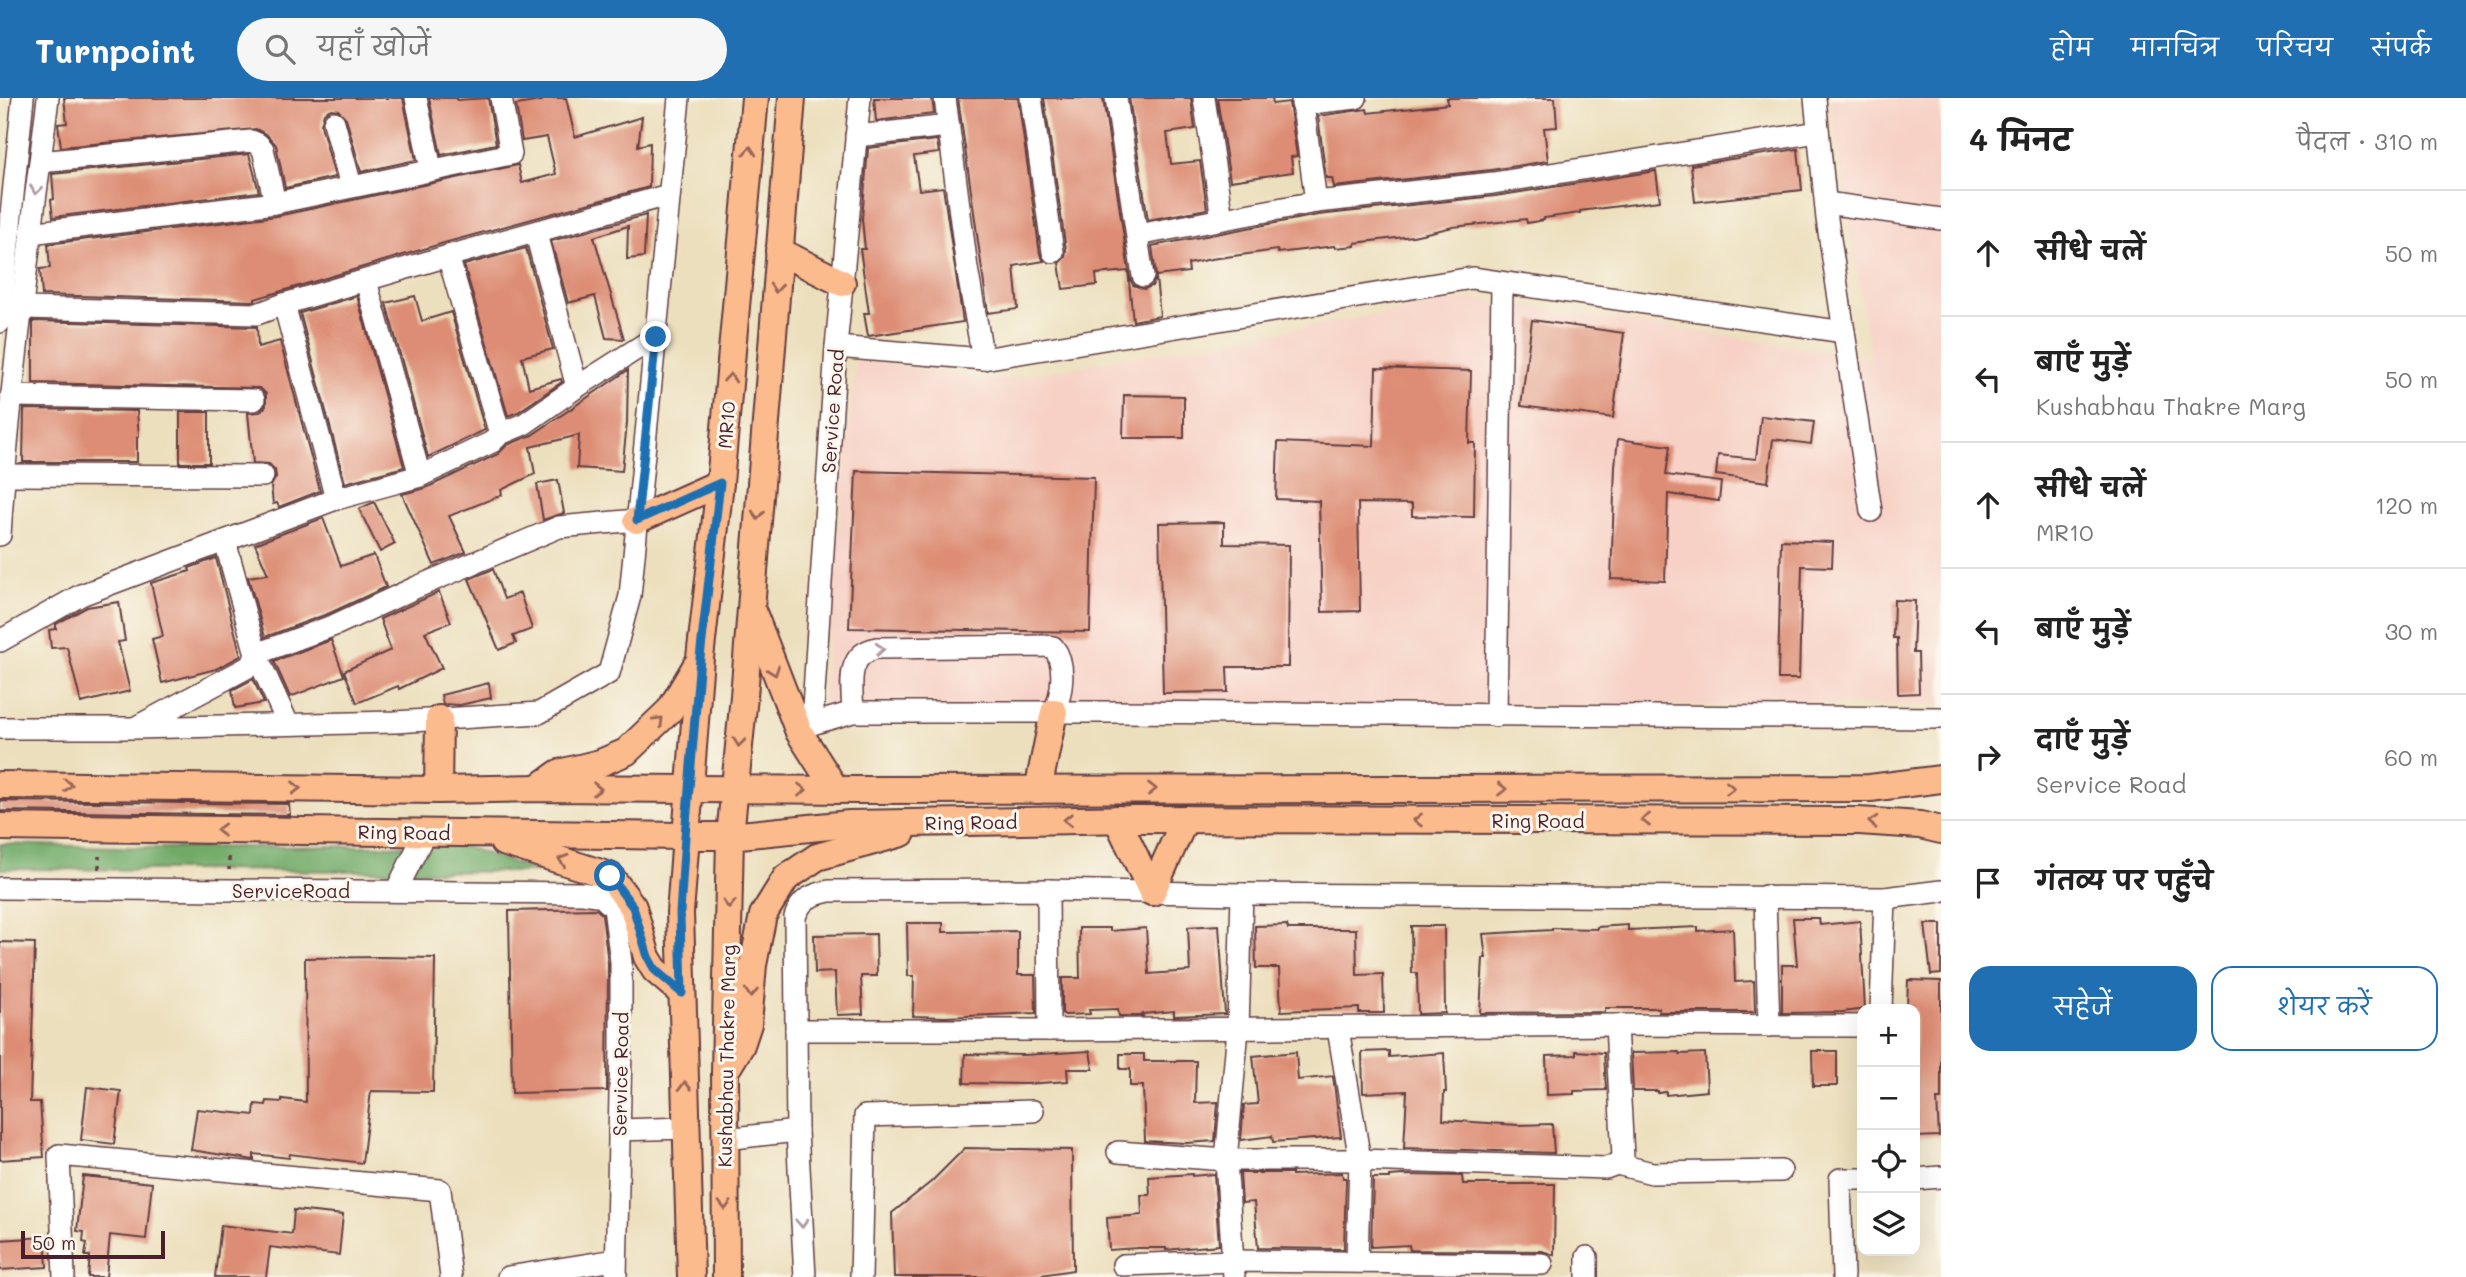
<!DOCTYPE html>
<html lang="hi">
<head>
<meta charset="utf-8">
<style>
	body { margin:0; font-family:Mali,"Playpen Sans Deva",sans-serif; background:#f6f6f6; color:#222 }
	.controls { position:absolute; right:21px; bottom:21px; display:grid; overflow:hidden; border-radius:14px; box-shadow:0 7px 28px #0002 }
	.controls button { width:63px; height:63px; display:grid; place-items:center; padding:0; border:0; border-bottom:2px solid #e0e0e0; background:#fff; color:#222; font:35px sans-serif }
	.scale { position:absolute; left:21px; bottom:18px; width:144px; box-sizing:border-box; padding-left:7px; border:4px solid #4a1f2b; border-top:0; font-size:19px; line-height:24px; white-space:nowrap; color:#4a1f2b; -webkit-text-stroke:5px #fbf7ec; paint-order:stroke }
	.stop { position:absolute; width:21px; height:21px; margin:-16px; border:5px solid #1f6fb2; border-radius:50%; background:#fff }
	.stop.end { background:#1f6fb2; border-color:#fff; box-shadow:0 2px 7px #0008 }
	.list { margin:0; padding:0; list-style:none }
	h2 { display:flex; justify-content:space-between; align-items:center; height:91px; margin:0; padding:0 28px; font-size:30px }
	h2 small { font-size:23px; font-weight:400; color:#767676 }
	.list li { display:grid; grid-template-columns:46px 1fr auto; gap:21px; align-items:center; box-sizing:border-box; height:126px; padding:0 28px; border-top:2px solid #e0e0e0 }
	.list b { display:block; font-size:26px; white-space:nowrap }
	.list p { margin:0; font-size:23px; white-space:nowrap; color:#767676 }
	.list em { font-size:23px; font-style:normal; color:#767676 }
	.actions { display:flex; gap:14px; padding:21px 28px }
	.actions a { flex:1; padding:16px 0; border:2px solid #1f6fb2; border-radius:21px; text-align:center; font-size:24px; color:#1f6fb2 }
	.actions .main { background:#1f6fb2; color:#fff }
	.icon { flex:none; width:38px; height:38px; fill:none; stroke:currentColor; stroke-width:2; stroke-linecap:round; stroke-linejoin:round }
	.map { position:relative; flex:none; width:1941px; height:1179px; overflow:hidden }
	header { display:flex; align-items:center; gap:42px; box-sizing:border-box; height:98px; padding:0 35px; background:#1f6fb2; color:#fff }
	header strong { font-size:33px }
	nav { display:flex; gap:38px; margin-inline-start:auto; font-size:24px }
	.search { width:490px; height:63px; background:#f6f6f6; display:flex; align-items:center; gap:18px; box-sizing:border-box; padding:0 24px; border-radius:38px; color:#767676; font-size:26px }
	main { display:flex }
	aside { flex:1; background:#fff }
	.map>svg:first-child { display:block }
	.built { fill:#f7d1c6 }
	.forest { fill:#71aa68; stroke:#5e644a; stroke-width:2 }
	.building { fill:#dd8d74 }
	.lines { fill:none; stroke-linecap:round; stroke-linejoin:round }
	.minor-casing { stroke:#623c41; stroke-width:24 }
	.major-casing { stroke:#623c41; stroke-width:30 }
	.path { stroke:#623c41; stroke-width:3.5; stroke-dasharray:5 5; stroke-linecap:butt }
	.minor { stroke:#fff; stroke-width:21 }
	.major { stroke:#fbbb8d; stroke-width:26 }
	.oneway { stroke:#9a6557 }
	.oneway2 { stroke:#ae9aa0 }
	.route { stroke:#1f6fb2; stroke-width:9 }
	.labels { text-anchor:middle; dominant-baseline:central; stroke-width:6; stroke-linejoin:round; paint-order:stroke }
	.street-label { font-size:19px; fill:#4a1f2b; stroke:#fbf7ec }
</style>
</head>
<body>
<header>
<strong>Turnpoint</strong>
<div class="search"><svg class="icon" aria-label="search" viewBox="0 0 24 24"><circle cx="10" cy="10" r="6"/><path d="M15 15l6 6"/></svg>यहाँ खोजें</div>
<nav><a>होम</a><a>मानचित्र</a><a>परिचय</a><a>संपर्क</a></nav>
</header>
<main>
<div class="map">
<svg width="1941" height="1179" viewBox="0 0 1941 1179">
	<rect width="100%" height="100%" fill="#fbf7ec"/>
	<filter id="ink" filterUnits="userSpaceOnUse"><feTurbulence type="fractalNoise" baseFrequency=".0143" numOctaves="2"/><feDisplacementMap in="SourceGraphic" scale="14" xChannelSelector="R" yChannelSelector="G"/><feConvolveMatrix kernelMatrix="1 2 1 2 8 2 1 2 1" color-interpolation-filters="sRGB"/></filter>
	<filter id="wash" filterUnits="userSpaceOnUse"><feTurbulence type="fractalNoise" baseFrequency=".00686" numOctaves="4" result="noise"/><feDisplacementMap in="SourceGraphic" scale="28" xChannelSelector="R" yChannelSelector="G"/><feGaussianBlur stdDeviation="1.57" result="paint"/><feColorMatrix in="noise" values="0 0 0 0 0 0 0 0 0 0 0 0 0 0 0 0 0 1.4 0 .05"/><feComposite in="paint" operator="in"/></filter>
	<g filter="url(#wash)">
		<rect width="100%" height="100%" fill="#ecdfbd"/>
		<polygon class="built" points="1830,0 1941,0 1941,607 822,609 856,261 995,283 1472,200 1871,260"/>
		<polygon class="forest" points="0,746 161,750 460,747 540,774 0,771"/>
		<g id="blocks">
			<g class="building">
				<polygon points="64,0 403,0 416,62 361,74 346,20 338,12 331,11 324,15 321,27 335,79 285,90 276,47 267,37 256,31 61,49 58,26 67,25"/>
				<polygon points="429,0 457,0 457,2 488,0 496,46 441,57"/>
				<polygon points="542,0 566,0 575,39 642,19 638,48 650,45 649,89 444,145 255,201 255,203 42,197 40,171 50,170 48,146 277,118 518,67 522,85 556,76 547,39 522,43 516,7 542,3"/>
				<polygon points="874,0 932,0 934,16 876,23"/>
				<polygon points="958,0 1018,0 1040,156 1044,163 1014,168 1018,211 988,215"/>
				<polygon points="1044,0 1103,0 1130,180 1133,187 1144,191 1152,188 1156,180 1160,218 1133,223 1128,173 1096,176 1097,187 1063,191 1059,165 1065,159 1066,152"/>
				<polygon points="1129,0 1191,0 1195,31 1167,35 1171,66 1200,63 1207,111 1148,122"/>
				<polygon points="1217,0 1272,0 1273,6 1289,4 1297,58 1291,59 1293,74 1230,83"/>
				<polygon points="1447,0 1555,0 1557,29 1544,30 1548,63 1491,72 1334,89 1332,80 1326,80 1318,18 1367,11 1368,15 1448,6"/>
				<polygon points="937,42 939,55 914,58 919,92 943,89 963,224 868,238 864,215 869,215 860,151 865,151 862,121 868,50"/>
				<polygon points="1798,51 1802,92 1695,104 1691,67"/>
				<polygon points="249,56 259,94 53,119 51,102 54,101 52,76"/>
				<polygon points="1656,73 1660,103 1580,113 1580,115 1544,120 1544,122 1527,125 1526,121 1453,129 1413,138 1355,145 1355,148 1335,150 1335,148 1278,155 1277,152 1211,161 1188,166 1189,174 1156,178 1152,148 1318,117 1495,98"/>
				<polygon points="646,117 644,159 627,161 628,128 594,139 624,241 606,240 595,198 568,205 551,143"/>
				<polygon points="526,150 553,251 522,259 529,290 561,281 562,284 518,314 508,318 464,167"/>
				<polygon points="357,198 404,369 345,385 300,215"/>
				<polygon points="415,198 422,223 451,214 485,332 428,359 386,205"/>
				<polygon points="1532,222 1624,235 1613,320 1521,308"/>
				<polygon points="33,223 257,229 258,249 280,243 320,393 279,409 277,405 273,406 271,388 276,379 275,372 269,366 253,365 248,315 260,314 266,308 266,296 260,290 33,285"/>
				<polygon points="1376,270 1471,273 1469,345 1475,345 1474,419 1412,418 1412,406 1358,405 1360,513 1322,514 1319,403 1276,401 1278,344 1374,348"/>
				<polygon points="628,272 627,325 622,373 577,370 579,337 530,349 535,376 501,392 502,397 449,418 466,454 434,467 402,396 426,390 498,356 507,347 532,337"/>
				<polygon points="1124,297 1184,298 1184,340 1123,340"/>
				<polygon points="24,311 137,313 139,339 137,339 137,364 23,364"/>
				<rect x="180" y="314" width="29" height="51"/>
				<polygon points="1761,318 1814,324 1811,346 1773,341 1768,384 1716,377 1718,357 1756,361"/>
				<polygon points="1618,341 1670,348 1666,377 1721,384 1719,403 1668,396 1665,483 1611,481 1615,368"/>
				<polygon points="856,373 1094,379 1090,534 849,530"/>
				<polygon points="558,382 564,415 543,422 537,386"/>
				<polygon points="374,404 395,446 380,454 359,411"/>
				<polygon points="323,420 341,468 374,457 386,489 330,515 265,539 248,479 268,476 255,446"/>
				<polygon points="1224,424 1224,446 1289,447 1288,569 1227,569 1228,594 1163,595 1159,425"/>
				<polygon points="1781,442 1833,444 1832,469 1802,468 1799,581 1778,581"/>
				<polygon points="216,460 241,558 216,571 162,585 152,541 163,538 151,485 190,473 189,470"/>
				<polygon points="493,471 504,501 520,495 532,531 513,538 516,545 499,552 469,481"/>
				<polygon points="439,494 451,524 425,534 442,570 399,591 398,588 357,605 344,573 391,552 380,521"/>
				<polygon points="1894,502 1915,503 1913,555 1918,555 1919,595 1898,596 1897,540 1893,540"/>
				<polygon points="119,504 125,543 118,544 130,593 81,605 67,549 51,550 49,532 56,531 56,526 87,509"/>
				<polygon points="331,542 344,578 290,599 274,563"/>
				<polygon points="253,581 264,605 235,610 232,592"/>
				<polygon points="489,585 491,600 460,607 443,606 441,597"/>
				<polygon points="0,703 289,706 290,717 0,713"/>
				<polygon points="596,811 602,816 608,865 607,993 512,995 509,813"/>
				<polygon points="1793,820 1819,820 1820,827 1860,823 1865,911 1843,914 1782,915 1782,867 1797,867"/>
				<polygon points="907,825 943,825 943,834 1018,833 1018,877 1035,877 1036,915 945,919 913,918 914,878 908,878"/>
				<polygon points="1925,826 1941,826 1941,876 1931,877"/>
				<polygon points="1219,827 1225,916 1174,918 1174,913 1142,916 1143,918 1119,918 1118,911 1089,912 1090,916 1065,917 1062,915 1062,880 1080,880 1079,830 1110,830 1110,833 1146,830 1149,876 1190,873 1188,829"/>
				<polygon points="1287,827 1288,831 1356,831 1357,877 1383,876 1384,915 1359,915 1359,910 1281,913 1279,870 1256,870 1255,828"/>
				<polygon points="1628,827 1628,832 1698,829 1698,833 1733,831 1735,884 1754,883 1755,914 1659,914 1659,910 1605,910 1605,914 1480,915 1483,860 1486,860 1483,836 1552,832 1552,830 1597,831 1597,829"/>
				<polygon points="1411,828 1444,828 1445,915 1418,916 1417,875 1412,875"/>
				<polygon points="876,836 877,878 861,878 863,916 837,917 835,874 815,875 814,837"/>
				<polygon points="0,844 35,845 30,1004 40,1004 44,1059 0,1062"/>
				<polygon points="380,859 435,860 433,994 371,993 362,1065 290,1056 289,1060 254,1056 254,1062 191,1052 197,1011 254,1017 255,1006 266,1007 267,1003 282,1004 282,1001 306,1004 305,860"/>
				<polygon points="1908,882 1941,883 1941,1001 1937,1001 1939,1038 1915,1039 1915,911 1907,911"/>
				<polygon points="1090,953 1093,971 1067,971 1068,983 1026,986 964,985 965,956 1024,957"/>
				<polygon points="1389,953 1389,959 1444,955 1446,994 1444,994 1443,1022 1518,1027 1552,1026 1554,1055 1404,1050 1407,993 1363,995 1362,954"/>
				<polygon points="1576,953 1604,955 1606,992 1574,993 1574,996 1547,997 1546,958 1576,957"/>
				<polygon points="1812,953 1837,953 1837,988 1813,988"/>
				<polygon points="1296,954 1298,982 1333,978 1341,1039 1273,1044 1272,1038 1241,1042 1244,1007 1258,1006 1253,958"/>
				<polygon points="1679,954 1680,956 1705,955 1707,993 1666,997 1666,994 1658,995 1658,993 1633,993 1631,955"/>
				<polygon points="1120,956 1144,956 1144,963 1196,963 1195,1005 1218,1004 1215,1043 1187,1045 1145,1043 1143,988 1130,988 1130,971 1120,971"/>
				<polygon points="87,989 121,993 114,1046 81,1042"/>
				<polygon points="965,1050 1072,1052 1073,1172 1029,1179 894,1179 892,1115 931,1084"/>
				<polygon points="1240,1075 1292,1075 1292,1077 1342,1075 1343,1080 1346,1080 1344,1151 1258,1150 1254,1104 1242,1105"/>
				<polygon points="1192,1076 1192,1078 1214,1076 1219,1147 1166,1152 1166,1150 1138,1150 1109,1152 1107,1120 1142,1117 1141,1097 1150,1097 1149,1079"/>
				<polygon points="1403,1077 1462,1078 1463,1086 1555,1086 1554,1157 1542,1153 1410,1152 1409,1147 1371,1149 1373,1080 1390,1080 1390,1078"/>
				<polygon points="83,1078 152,1085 146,1141 110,1137 106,1179 88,1179 90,1158 85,1158 87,1145 83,1144 84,1134 77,1133"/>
				<polygon points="294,1112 343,1117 339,1157 270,1149 266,1179 215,1179 221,1127 292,1136"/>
				<polygon points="45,1139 47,1169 0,1172 0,1142"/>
			</g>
		</g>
	</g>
	<g filter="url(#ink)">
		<use href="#blocks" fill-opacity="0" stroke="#623c41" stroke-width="2"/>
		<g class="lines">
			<defs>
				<g id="minor">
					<polyline points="416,0 431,71"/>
					<polyline points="945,0 967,170 983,261"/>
					<polyline points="1031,0 1053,154"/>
					<polyline points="1116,0 1143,178"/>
					<polyline points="1204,0 1222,121"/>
					<polyline points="1302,0 1316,104"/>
					<polyline points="1815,0 1827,121 1871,413"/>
					<polyline points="1302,6 1356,0"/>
					<polyline points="334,24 351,88"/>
					<polyline points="856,38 949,28"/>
					<polyline points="40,64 251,43 258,46 263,51 275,105"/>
					<polyline points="1826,105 1941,121"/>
					<polyline points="30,135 275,105 511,56 501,0"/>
					<polyline points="536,136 577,289"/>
					<polyline points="1137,137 1316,104 1493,85 1818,34"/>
					<polyline points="448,158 500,336"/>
					<polyline points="366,183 420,378"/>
					<polyline points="284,206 336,401"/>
					<polyline points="23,210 257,216 284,206 448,158 668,97"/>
					<polyline points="0,224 23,0"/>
					<polyline points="836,249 983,261 1472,180 1844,234"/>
					<polyline points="11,298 254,302"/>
					<polyline points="4,377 263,378"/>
					<path d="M0 437C9 291 30 146 48 0"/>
					<polyline points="225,443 256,556 288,626"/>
					<polyline points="0,543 81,497 336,401 420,378 492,344 500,336 524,326 577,289 657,238"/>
					<path d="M853 614C852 588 845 556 877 550L1043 548 1053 549C1067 566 1062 596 1054 614"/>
					<polyline points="1496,618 1502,186"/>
					<polyline points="812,626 836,249 860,0"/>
					<polyline points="138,628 252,567 256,556 335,527 417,489 559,429 637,422"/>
					<polyline points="0,630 134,630 395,624 539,615 609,575 630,498 679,0"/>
					<polyline points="799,634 812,626 853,614 1115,614 1941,620"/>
					<polyline points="0,790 582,795 601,798 614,810 621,864 621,950 616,1179"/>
					<polyline points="1048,792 1049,932 1616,927 1862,928"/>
					<polyline points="396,793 425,735"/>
					<polyline points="1765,798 1769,928"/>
					<polyline points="1881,911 1885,800"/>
					<polyline points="1338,931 1360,1062 1357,1163"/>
					<polyline points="796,932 1049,932"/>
					<polyline points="619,1032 686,1030"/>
					<polyline points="725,1041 797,1033"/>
					<polyline points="1118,1054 1226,1062 1360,1062 1606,1070 1617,1066 1623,1059 1616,927"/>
					<polyline points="1617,1066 1652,1075 1781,1073"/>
					<polyline points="1915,1081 1941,1079"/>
					<polyline points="1587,1159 1587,1179"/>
					<polyline points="1123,1167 1233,1163 1542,1166"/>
					<polyline points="64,1179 59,1057 440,1092 451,1179"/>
					<polyline points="508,1179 615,1162"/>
					<path d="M805 1179 797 1033 795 819C801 801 811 797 829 793L1048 792 1242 796 1885 800 1941 793"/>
					<polyline points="861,1179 865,1018 1033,1013"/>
					<polyline points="1234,1179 1226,1062 1238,931 1242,796"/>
					<polyline points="1843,1179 1840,1081 1862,1081"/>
				</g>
				<g id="major">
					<polyline points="779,153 842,185"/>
					<polyline points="637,422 720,385"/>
					<polyline points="754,517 799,634 836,692"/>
					<polyline points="0,687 438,692 538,690 858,692 1870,690 1941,681"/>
					<polyline points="542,687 559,675 600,665 626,654 670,612 696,568"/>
					<polyline points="438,692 439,621"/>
					<polyline points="1038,692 1054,614"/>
					<polyline points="1117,721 1152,794"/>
					<polyline points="0,729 685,738 730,738 849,726 1135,721 1859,723 1920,727 1941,732"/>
					<polyline points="503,744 610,778 633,809 647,859 655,872 682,895"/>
					<polyline points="1152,794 1185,721"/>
					<polyline points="729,967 741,947 748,926 753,867 763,817 786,780 817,759 902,735"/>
					<polyline points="691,1179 680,815 700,560 720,385 755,0"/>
					<polyline points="726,1179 725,974 730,738 744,598 792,0"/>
				</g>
			</defs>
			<use href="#minor" class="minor-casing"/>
			<use href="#major" class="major-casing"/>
			<g class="path">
				<polyline points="229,759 229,772"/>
				<polyline points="99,771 99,758"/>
			</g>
			<use href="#minor" class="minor"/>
			<use href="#major" class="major"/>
		</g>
		<defs><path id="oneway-chevron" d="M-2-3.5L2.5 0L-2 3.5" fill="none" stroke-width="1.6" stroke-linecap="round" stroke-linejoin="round" transform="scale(1.75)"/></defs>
		<g class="oneway">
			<use href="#oneway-chevron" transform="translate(750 53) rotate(-85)"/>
			<use href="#oneway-chevron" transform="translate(776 190) rotate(95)"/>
			<use href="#oneway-chevron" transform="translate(730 280) rotate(-85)"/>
			<use href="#oneway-chevron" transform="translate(758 417) rotate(95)"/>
			<use href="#oneway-chevron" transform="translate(774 573) rotate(70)"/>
			<use href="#oneway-chevron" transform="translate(659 623) rotate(-45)"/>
			<use href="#oneway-chevron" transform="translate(739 644) rotate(96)"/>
			<use href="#oneway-chevron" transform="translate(68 687)"/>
			<use href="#oneway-chevron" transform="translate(296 690) rotate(1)"/>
			<use href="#oneway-chevron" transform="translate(1730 690)"/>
			<use href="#oneway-chevron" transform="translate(597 691) rotate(1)"/>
			<use href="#oneway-chevron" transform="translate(1152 691)"/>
			<use href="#oneway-chevron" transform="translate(1502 691)"/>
			<use href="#oneway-chevron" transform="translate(802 692)"/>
			<use href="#oneway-chevron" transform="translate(1068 722) rotate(179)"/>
			<use href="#oneway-chevron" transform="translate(1418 722) rotate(-180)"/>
			<use href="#oneway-chevron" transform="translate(1646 722) rotate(-180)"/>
			<use href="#oneway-chevron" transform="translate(1873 724) rotate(-176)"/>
			<use href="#oneway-chevron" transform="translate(221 732) rotate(-179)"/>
			<use href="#oneway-chevron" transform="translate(563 762) rotate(-163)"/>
			<use href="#oneway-chevron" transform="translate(729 806) rotate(91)"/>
			<use href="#oneway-chevron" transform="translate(751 895) rotate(95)"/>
			<use href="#oneway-chevron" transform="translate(685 988) rotate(-92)"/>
			<use href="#oneway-chevron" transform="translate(725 1107) rotate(90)"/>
		</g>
		<g class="oneway2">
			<use href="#oneway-chevron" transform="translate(36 92) rotate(98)"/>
			<use href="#oneway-chevron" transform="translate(880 551) rotate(-5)"/>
			<use href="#oneway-chevron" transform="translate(802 1125) rotate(87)"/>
		</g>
	</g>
	<g class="lines" filter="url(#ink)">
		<polyline class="route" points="610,778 633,809 648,859 655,872 682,895 680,815 685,738 700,560 720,385 637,422 656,239"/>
	</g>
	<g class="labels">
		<g class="street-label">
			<text transform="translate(832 313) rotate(-86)">Service Road</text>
			<text transform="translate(726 327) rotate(-85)">MR10</text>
			<text x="1538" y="722">Ring Road</text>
			<text transform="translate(971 724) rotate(-1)">Ring Road</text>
			<text transform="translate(404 734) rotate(1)">Ring Road</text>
			<text x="291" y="792">ServiceRoad</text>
			<text transform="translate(726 958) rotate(-89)">Kushabhau Thakre Marg</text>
			<text transform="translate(620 976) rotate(-89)">Service Road</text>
		</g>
	</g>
</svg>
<div class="controls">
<button>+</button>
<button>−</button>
<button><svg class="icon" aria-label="locate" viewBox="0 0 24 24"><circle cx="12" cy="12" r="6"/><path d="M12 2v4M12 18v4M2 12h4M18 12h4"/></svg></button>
<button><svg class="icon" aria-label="layers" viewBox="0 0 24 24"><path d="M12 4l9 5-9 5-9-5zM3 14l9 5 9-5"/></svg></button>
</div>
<div class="scale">50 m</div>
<div class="stop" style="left:610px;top:778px"></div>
<div class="stop end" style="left:656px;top:239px"></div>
</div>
<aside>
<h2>4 मिनट<small>पैदल · 310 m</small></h2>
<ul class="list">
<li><svg class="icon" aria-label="ahead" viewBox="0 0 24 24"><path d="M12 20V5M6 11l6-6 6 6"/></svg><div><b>सीधे चलें</b></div><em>50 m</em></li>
<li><svg class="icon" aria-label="left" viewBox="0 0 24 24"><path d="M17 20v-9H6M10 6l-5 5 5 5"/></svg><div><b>बाएँ मुड़ें</b><p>Kushabhau Thakre Marg</p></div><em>50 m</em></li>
<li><svg class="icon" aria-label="ahead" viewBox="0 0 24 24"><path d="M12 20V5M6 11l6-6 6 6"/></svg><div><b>सीधे चलें</b><p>MR10</p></div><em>120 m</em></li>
<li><svg class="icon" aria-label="left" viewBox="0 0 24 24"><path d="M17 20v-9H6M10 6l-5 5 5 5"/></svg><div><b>बाएँ मुड़ें</b></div><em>30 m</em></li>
<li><svg class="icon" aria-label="right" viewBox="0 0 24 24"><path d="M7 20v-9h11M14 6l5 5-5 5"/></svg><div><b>दाएँ मुड़ें</b><p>Service Road</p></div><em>60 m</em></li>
<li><svg class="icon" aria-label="arrive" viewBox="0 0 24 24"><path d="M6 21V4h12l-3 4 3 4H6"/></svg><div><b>गंतव्य पर पहुँचे</b></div></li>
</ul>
<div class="actions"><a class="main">सहेजें</a><a>शेयर करें</a></div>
</aside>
</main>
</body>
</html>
